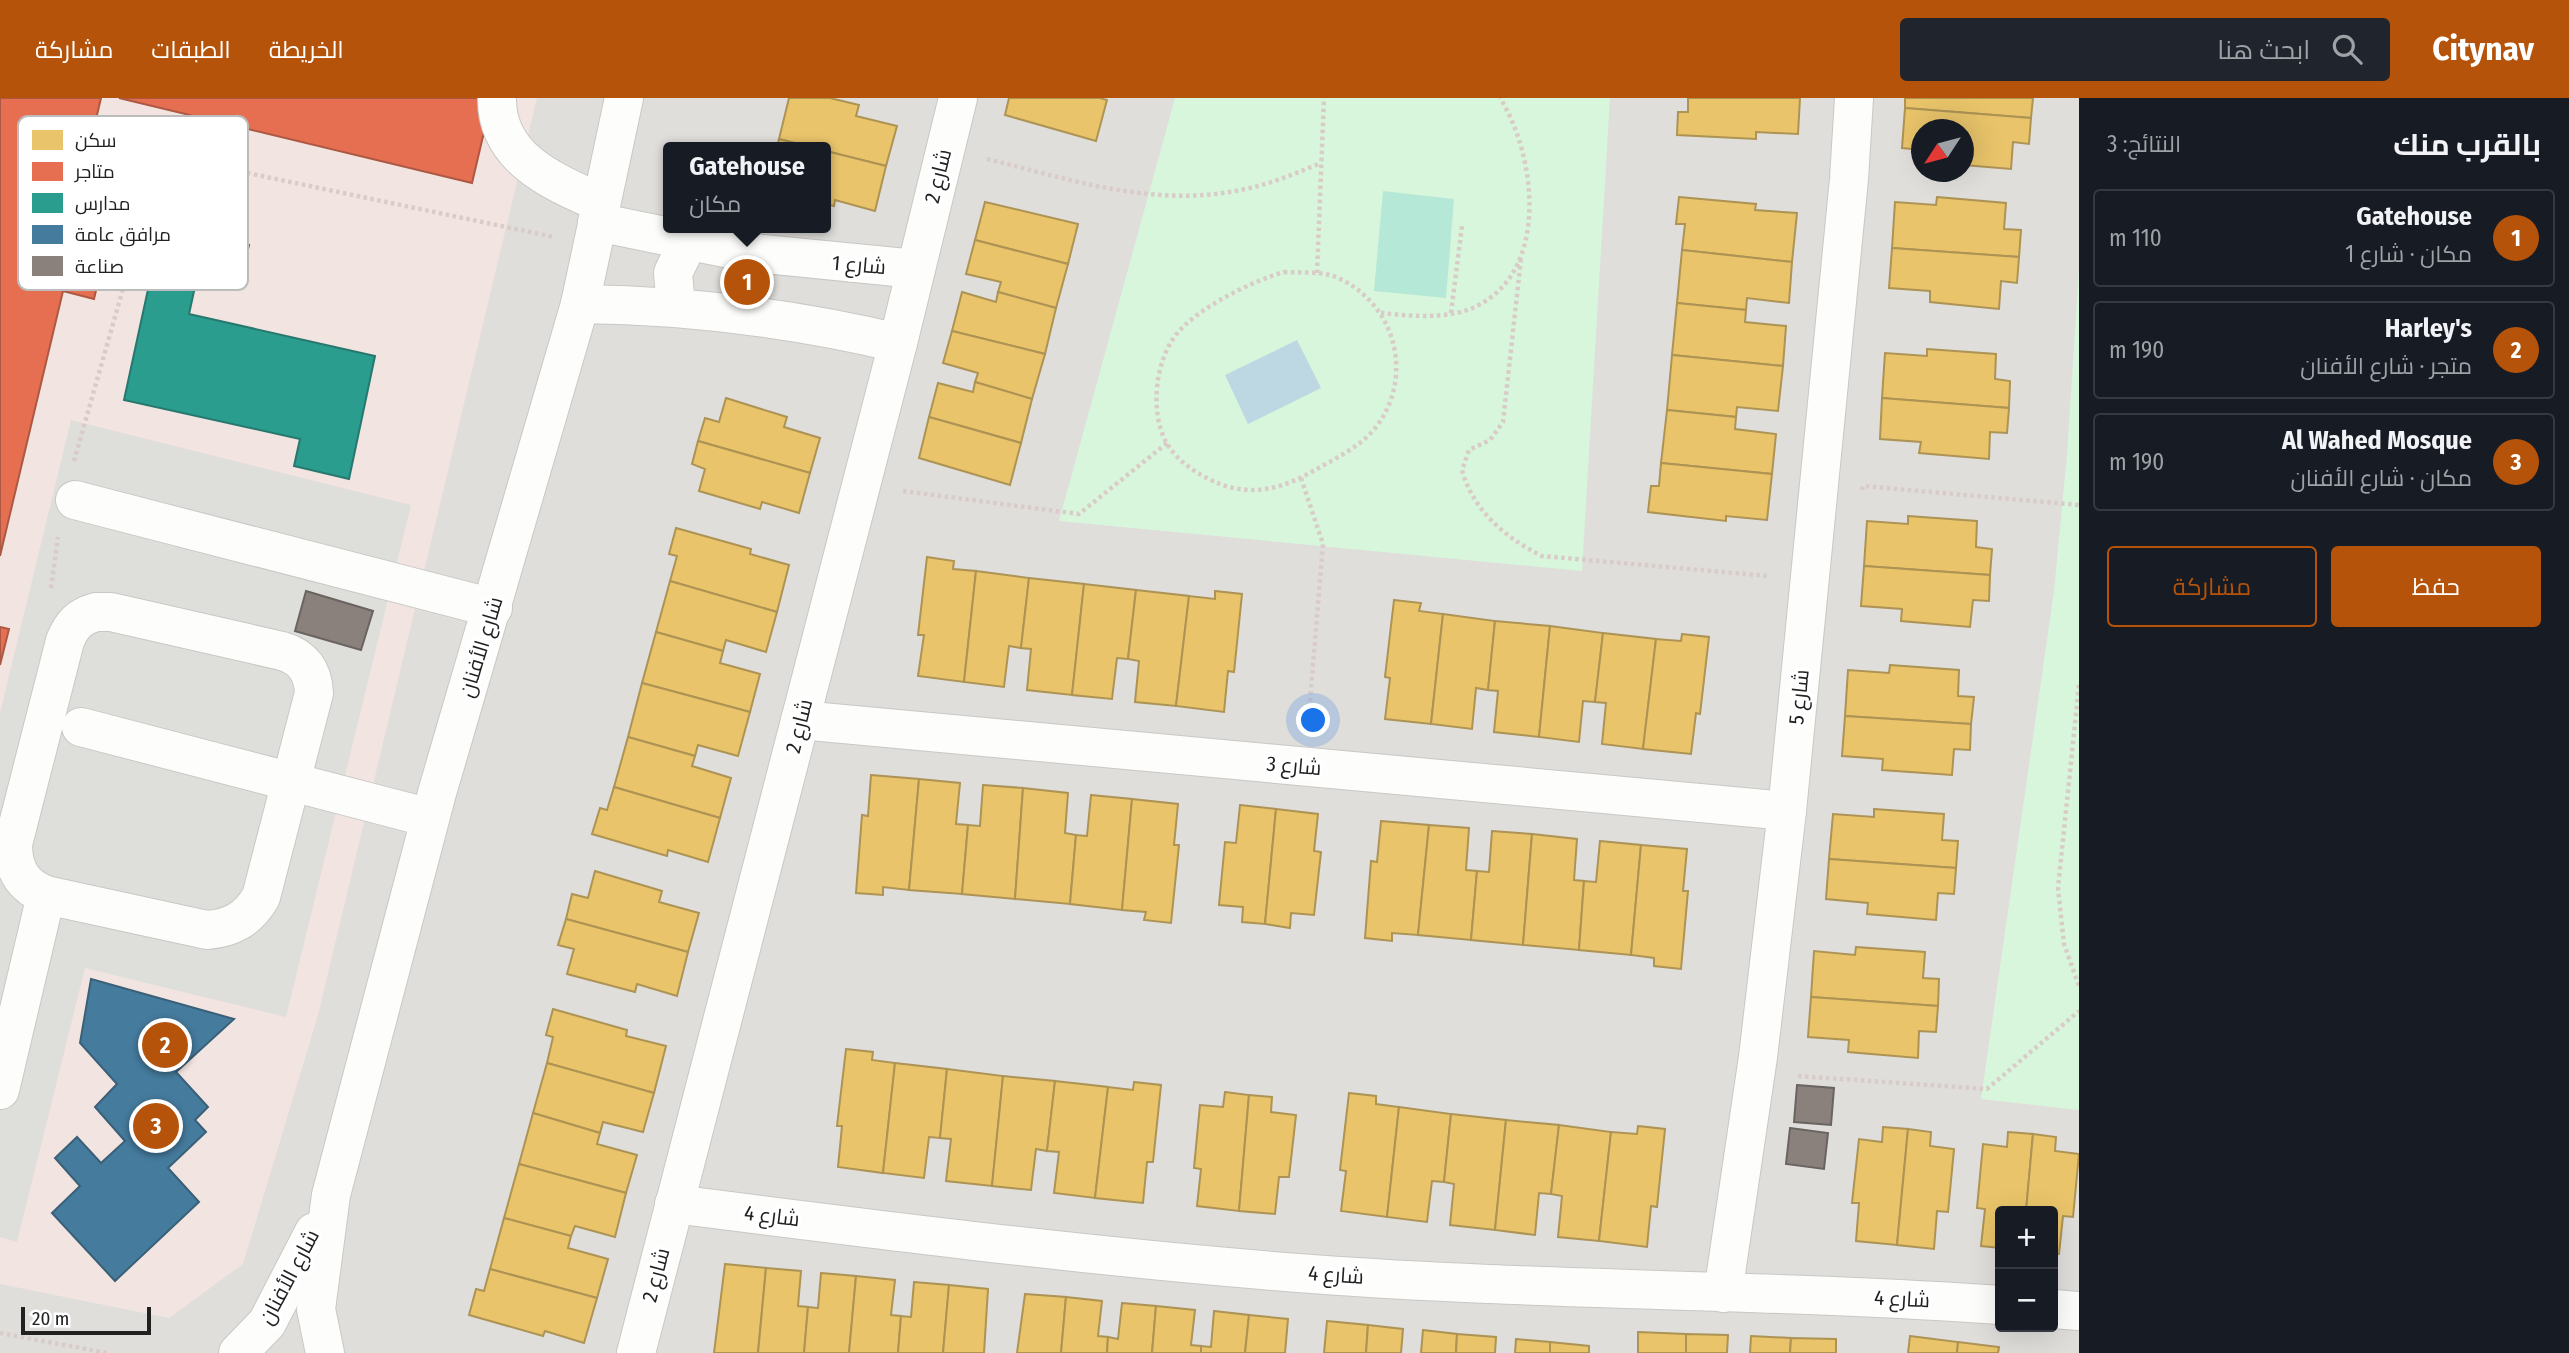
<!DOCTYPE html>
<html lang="ar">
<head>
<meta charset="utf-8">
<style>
	body { margin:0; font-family:"Fira Sans Condensed",Cairo,sans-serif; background:#20242c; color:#f1f3f6; direction:rtl }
	.controls { position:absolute; right:21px; bottom:21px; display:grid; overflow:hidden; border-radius:7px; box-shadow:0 7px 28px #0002 }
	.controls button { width:63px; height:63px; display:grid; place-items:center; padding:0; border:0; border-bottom:2px solid #363941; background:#171b24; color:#f1f3f6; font:35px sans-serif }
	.compass { position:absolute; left:1911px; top:21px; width:63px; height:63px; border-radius:50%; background:#171b24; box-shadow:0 7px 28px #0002; rotate:234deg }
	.scale { position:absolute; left:21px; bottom:18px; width:130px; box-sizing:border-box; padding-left:7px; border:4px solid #212121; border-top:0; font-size:19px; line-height:24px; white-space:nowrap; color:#212121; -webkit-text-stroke:5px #fff; paint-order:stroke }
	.you { position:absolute; left:1314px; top:623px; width:24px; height:24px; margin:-18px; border:5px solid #fff; border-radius:50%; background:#1a73e8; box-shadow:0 0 0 10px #1a73e833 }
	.badge { display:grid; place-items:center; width:46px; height:46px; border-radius:50%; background:#b45309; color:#fff; font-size:23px; font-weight:700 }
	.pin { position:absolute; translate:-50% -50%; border:4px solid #fff; box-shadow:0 2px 7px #0006 }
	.popup { position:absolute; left:663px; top:44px; width:168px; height:91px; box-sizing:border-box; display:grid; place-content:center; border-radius:7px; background:#171b24; filter:drop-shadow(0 2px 5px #0005); font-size:23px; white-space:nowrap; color:#9ea1a6 }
	.popup b { font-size:26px; color:#f1f3f6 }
	.popup::after { content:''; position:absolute; left:50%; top:100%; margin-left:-14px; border:14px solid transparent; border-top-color:#171b24 }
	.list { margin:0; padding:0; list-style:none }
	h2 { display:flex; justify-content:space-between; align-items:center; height:91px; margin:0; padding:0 28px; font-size:30px }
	h2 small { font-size:23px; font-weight:400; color:#9ea1a6 }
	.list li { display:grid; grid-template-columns:46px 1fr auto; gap:21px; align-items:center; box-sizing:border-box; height:98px; margin:0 14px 14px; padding:0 14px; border:2px solid #363941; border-radius:7px }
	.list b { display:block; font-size:26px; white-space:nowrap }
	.list p { margin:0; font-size:23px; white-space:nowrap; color:#9ea1a6 }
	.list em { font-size:23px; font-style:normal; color:#9ea1a6 }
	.actions { display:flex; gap:14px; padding:21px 28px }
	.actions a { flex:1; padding:16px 0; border:2px solid #b45309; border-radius:7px; text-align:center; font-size:24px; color:#b45309 }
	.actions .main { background:#b45309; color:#fff }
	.icon { flex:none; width:38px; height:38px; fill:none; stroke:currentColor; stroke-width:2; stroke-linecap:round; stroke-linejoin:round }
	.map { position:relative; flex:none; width:2079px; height:1255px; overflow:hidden; direction:ltr }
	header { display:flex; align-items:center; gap:42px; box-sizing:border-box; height:98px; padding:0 35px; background:#b45309; color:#fff }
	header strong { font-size:33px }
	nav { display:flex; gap:38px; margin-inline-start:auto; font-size:24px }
	.search { width:490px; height:63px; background:#20242c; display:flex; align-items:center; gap:18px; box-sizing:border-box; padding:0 24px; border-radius:7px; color:#9ea1a6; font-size:26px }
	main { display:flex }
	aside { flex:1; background:#171b24 }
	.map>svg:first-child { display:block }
	.residential { fill:#dfdedb; fill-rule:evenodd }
	.commercial { fill:#f2e4e0 }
	.park { fill:#d8f6db }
	.pitch { fill:#b5e8d7 }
	.parking { fill:#dededb }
	.water { fill:#bdd7e3 }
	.homes { fill:#e9c46a; stroke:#ad9354; stroke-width:2 }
	.shops { fill:#e76f51; stroke:#ac5843; stroke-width:2 }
	.schools { fill:#2a9d8f; stroke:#27786e; stroke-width:2 }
	.public { fill:#457b9d; stroke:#3a6078; stroke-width:2 }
	.industry { fill:#8a817c; stroke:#6a6461; stroke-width:2 }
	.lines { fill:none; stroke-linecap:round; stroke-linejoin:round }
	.minor-casing { stroke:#c8c8c6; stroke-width:40 }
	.path { stroke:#d9ccc8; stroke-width:4.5; stroke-dasharray:3.5 3.5; stroke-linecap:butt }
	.minor { stroke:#fdfdfc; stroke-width:38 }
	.labels { text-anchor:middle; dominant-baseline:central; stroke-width:7; stroke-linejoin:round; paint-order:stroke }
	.street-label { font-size:21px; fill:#212121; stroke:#fff }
	.key { fill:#fff; stroke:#bcbcbc; stroke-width:2 }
	.key-label { font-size:19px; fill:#212121 }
</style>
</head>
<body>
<header>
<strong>Citynav</strong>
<div class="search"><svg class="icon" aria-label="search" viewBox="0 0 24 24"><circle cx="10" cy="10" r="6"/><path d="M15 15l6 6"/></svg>ابحث هنا</div>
<nav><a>الخريطة</a><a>الطبقات</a><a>مشاركة</a></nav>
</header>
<main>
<aside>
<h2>بالقرب منك<small>النتائج: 3</small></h2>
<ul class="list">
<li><span class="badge">1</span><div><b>Gatehouse</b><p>مكان · شارع 1</p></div><em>110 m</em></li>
<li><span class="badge">2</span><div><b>Harley's</b><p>متجر · شارع الأفنان</p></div><em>190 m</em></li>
<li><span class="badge">3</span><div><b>Al Wahed Mosque</b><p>مكان · شارع الأفنان</p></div><em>190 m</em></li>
</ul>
<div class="actions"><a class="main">حفظ</a><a>مشاركة</a></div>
</aside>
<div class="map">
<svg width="2079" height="1255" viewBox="0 0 2079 1255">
	<rect width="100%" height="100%" fill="#f0efea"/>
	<path class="residential" d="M0 0H2079V1255H0ZM1922 32H1964V74H1922ZM668 49H826V130H668ZM2000 1113H2053V1229H2000Z"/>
	<polygon class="commercial" points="0,0 537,0 318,917 243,1166 169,1220 0,1186"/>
	<g class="park">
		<polygon points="1175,0 1610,0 1582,473 1059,423"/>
		<polygon points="2079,170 2079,1012 1981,1001 2054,493 2067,357"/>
	</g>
	<polygon class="pitch" points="1383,93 1454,101 1446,200 1374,193"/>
	<polygon class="parking" points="71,322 411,407 286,919 85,870 17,1144 0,1139 0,615"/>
	<polygon class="water" points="1297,242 1321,290 1248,326 1225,277"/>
	<g class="homes">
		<polygon points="789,0 830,0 859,7 856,18 897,28 886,68 826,53 826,49 810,49 779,41"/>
		<polygon points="1009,0 1100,0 1107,2 1096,43 1005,17"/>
		<polygon points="1688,0 1800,0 1798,36 1756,34 1756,41 1677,37 1678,14 1688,14"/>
		<polygon points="1905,0 2033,0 2031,20 1905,10"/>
		<polygon points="1905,10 2031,20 2029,46 2013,44 2011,71 1964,67 1964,32 1922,32 1922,52 1902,50"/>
		<polygon points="779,41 810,49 777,49"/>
		<polygon points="826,53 886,68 875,113 835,102 834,108 826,106"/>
		<polygon points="1679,99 1756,106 1755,112 1797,115 1792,164 1682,152 1685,126 1676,126"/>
		<polygon points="1937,99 2006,105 2004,131 2021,132 2019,159 1892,150 1895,104 1936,107"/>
		<polygon points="985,104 1078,126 1068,166 975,142"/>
		<polygon points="975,142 1068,166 1056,210 998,194 1001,184 966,176"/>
		<polygon points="1892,150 2019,159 2017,185 2001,183 1999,211 1930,204 1930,193 1889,190"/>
		<polygon points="1682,152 1792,164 1789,205 1747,200 1746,212 1677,205"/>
		<polygon points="733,163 765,166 762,206 729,202"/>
		<polygon points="962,194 996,204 998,194 1056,210 1045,256 952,233"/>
		<polygon points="1677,205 1746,212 1745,224 1786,228 1783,268 1672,257"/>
		<polygon points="952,233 1045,256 1032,301 975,284 978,275 943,265"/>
		<polygon points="1927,251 1996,256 1995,281 2010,283 2009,310 1882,300 1885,255 1927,258"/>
		<polygon points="1672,257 1783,268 1778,313 1737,309 1736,319 1667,312"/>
		<polygon points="975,284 1032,301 1021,345 929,319 938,285 973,294"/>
		<polygon points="726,300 787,319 784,329 820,340 810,375 698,343 705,320 719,324"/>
		<polygon points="1882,300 2009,310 2007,335 1990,334 1989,361 1919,355 1921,344 1880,341"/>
		<polygon points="1667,312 1736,319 1735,331 1776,336 1772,376 1661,365"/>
		<polygon points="929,319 1021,345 1010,387 919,360"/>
		<polygon points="698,343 810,375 799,415 762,404 760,411 699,393 705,371 692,366"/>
		<polygon points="1661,365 1772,376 1767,422 1726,418 1726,423 1648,414 1651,388 1659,388"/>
		<polygon points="1908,418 1977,423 1976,449 1992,451 1990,477 1864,468 1867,423 1908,426"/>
		<polygon points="676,430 751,451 750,456 789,467 777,514 670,483 677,458 669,456"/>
		<polygon points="927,459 954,463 953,471 976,473 964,584 918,578 924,537 918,537"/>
		<polygon points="1864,468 1990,477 1989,503 1973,502 1970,529 1901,523 1902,511 1861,508"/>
		<polygon points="976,473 1029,480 1021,550 1009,548 1004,589 964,584"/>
		<polygon points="1029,480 1084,486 1072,597 1027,592 1031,551 1021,550"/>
		<polygon points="670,483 777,514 766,554 726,542 723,553 656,534"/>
		<polygon points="1084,486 1136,492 1128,561 1117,560 1112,601 1072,597"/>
		<polygon points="1136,492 1189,498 1176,608 1135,604 1139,563 1128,561"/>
		<polygon points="1215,493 1242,496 1234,574 1228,573 1224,614 1176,608 1189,498 1215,501"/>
		<polygon points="1394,502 1421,505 1419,513 1443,516 1431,626 1385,621 1390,580 1385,579"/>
		<polygon points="1443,516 1495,523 1488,592 1476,590 1472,631 1431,626"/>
		<polygon points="1495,523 1550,528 1539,639 1494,634 1498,593 1488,592"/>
		<polygon points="1550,528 1603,535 1595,604 1583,603 1579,644 1539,639"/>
		<polygon points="656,534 723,553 720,565 760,576 750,614 642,585"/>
		<polygon points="1603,535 1656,541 1643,651 1602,646 1606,605 1595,604"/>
		<polygon points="1682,536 1709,539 1700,616 1696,615 1691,656 1643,651 1656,541 1681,543"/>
		<polygon points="1890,567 1959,572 1958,598 1974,599 1971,626 1845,618 1848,572 1889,575"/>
		<polygon points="642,585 750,614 738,658 698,647 695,658 628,639"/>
		<polygon points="1845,618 1971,626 1970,652 1954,651 1952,677 1882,672 1883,661 1842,658"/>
		<polygon points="628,639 695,658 692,668 731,680 720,720 614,689"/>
		<polygon points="871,677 919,681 909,792 883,789 883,797 856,795 862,717 868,718"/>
		<polygon points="919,681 960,685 956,726 968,727 962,796 909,792"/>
		<polygon points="983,687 1023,690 1015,801 962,796 968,727 980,728"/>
		<polygon points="614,689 720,720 708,764 668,752 667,758 592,736 600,710 607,712"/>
		<polygon points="1023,690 1068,695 1065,735 1076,737 1070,806 1015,801"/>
		<polygon points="1091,697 1132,701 1122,812 1070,806 1076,737 1087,738"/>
		<polygon points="1132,701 1178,706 1174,747 1179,747 1171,825 1144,822 1146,814 1122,812"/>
		<polygon points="1240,707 1276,711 1265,826 1242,824 1243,809 1219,807 1225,744 1236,745"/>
		<polygon points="1276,711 1318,716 1314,753 1321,754 1314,817 1291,815 1290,830 1265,826"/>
		<polygon points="1874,711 1944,716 1942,742 1958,743 1956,770 1829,761 1833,716 1874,719"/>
		<polygon points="1381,723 1429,727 1418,837 1392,835 1392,843 1365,840 1371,763 1377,764"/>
		<polygon points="1429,727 1469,730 1466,772 1477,773 1471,842 1418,837"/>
		<polygon points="1492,733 1532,736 1523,847 1471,842 1477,773 1489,774"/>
		<polygon points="1532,736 1577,741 1574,782 1584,783 1579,852 1523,847"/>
		<polygon points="1600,743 1641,747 1631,857 1579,852 1584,783 1596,784"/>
		<polygon points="1641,747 1687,751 1683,793 1688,793 1681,871 1654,868 1654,860 1631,857"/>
		<polygon points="1829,761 1956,770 1954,796 1938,795 1936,822 1867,816 1868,805 1826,801"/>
		<polygon points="595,773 662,793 659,804 699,815 688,854 566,821 572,796 588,800"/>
		<polygon points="566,821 688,854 677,898 637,886 635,894 567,876 574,851 558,847"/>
		<polygon points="1856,849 1925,854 1923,880 1939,881 1938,908 1811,899 1814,853 1855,857"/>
		<polygon points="1811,899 1938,908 1936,934 1919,933 1918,960 1848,954 1849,942 1808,939"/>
		<polygon points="553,911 627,932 626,938 666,948 654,995 547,965 553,939 546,937"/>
		<polygon points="846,951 873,954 872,962 895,965 883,1075 838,1069 842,1028 837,1028"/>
		<polygon points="547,965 654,995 643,1034 603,1024 600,1035 533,1015"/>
		<polygon points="895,965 947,971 940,1040 929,1039 924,1080 883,1075"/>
		<polygon points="947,971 1003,978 992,1088 946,1083 951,1041 940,1040"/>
		<polygon points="1003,978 1055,983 1047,1053 1036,1051 1031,1092 992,1088"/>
		<polygon points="1055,983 1108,989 1095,1100 1054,1095 1059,1054 1047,1053"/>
		<polygon points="1134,984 1161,987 1153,1064 1147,1064 1143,1105 1095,1100 1108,989 1133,992"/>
		<polygon points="1225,994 1249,997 1239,1113 1197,1108 1201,1071 1194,1070 1200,1007 1223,1009"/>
		<polygon points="1349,995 1376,998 1376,1006 1399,1009 1387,1119 1341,1113 1346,1073 1340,1072"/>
		<polygon points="1249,997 1272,999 1271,1014 1296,1017 1289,1079 1279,1079 1275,1116 1239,1113"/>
		<polygon points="1399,1009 1451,1016 1444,1084 1432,1083 1427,1124 1387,1119"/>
		<polygon points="533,1015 600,1035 597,1046 637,1057 626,1095 519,1066"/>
		<polygon points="1451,1016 1506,1022 1495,1132 1450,1127 1454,1086 1444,1084"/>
		<polygon points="1506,1022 1559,1027 1551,1096 1539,1095 1535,1137 1495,1132"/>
		<polygon points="1559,1027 1611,1034 1599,1143 1558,1139 1562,1098 1551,1096"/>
		<polygon points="1638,1028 1665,1031 1657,1109 1651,1108 1647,1149 1599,1143 1611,1034 1637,1036"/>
		<polygon points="1883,1029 1908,1031 1897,1147 1856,1143 1859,1105 1852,1105 1859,1041 1882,1044"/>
		<polygon points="1908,1031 1931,1034 1930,1048 1954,1051 1948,1114 1937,1113 1934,1151 1897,1147"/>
		<polygon points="2008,1034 2033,1036 2026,1113 2000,1113 2000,1150 1981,1148 1985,1111 1977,1110 1983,1046 2007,1049"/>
		<polygon points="2033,1036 2056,1039 2055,1053 2079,1056 2073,1119 2063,1118 2059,1156 2053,1155 2053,1113 2026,1113"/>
		<polygon points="519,1066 626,1095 615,1139 575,1128 571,1138 504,1120"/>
		<polygon points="504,1120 571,1138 568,1150 608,1161 597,1200 490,1171"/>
		<polygon points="725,1166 766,1170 758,1255 714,1255"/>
		<polygon points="766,1170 801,1173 798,1208 808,1209 804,1255 758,1255"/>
		<polygon points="490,1171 597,1200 584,1245 545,1233 543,1238 469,1217 476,1191 484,1193"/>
		<polygon points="821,1175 856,1178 849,1255 804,1255 808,1209 818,1210"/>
		<polygon points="856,1178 895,1182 891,1217 901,1218 898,1255 849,1255"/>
		<polygon points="914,1184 949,1187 943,1255 898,1255 901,1218 911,1219"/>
		<polygon points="949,1187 988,1191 984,1255 943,1255"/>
		<polygon points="1025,1196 1066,1199 1061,1255 1017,1255"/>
		<polygon points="1066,1199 1102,1203 1098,1238 1108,1239 1107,1255 1061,1255"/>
		<polygon points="1122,1205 1156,1208 1152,1255 1107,1255 1108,1239 1118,1241"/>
		<polygon points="1156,1208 1195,1212 1191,1247 1201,1248 1201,1255 1152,1255"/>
		<polygon points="1214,1213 1249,1217 1245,1255 1201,1255 1201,1248 1211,1249"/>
		<polygon points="1249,1217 1288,1221 1285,1255 1245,1255"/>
		<polygon points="1327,1223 1368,1227 1366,1255 1324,1255"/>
		<polygon points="1368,1227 1403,1231 1401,1255 1366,1255"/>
		<polygon points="1423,1232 1457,1236 1456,1255 1421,1255"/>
		<polygon points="1638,1234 1686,1236 1686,1255 1638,1255"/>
		<polygon points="1457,1236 1496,1239 1495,1255 1456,1255"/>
		<polygon points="1686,1236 1728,1237 1727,1255 1686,1255"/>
		<polygon points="1751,1238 1791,1240 1790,1255 1750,1255"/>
		<polygon points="1910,1238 1958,1244 1957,1255 1908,1255"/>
		<polygon points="1791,1240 1836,1241 1836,1255 1790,1255"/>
		<polygon points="1516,1241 1550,1244 1550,1255 1515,1255"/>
		<polygon points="1550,1244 1589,1248 1589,1255 1550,1255"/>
		<polygon points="1958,1244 1999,1249 1998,1255 1957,1255"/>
	</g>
	<g class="shops">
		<polygon points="0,0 101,0 76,106 114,116 94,201 63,193 0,458"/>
		<polygon points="119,0 492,0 472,85"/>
		<polygon points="0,529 9,531 0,567"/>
	</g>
	<polygon class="schools" points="162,127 249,147 240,185 198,175 189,216 375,258 349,381 294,368 300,341 124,302"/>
	<polygon class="public" points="91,881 234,921 176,974 208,1009 195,1022 206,1034 168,1070 199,1104 115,1183 52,1115 80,1088 55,1060 77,1039 101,1065 125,1043 95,1009 117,986 80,945"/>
	<g class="industry">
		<polygon points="306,493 373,513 361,552 295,533"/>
		<polygon points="1797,987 1834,990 1831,1027 1794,1024"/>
		<polygon points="1790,1030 1828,1035 1824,1071 1786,1066"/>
	</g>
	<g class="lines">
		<defs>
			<g id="minor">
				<path d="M497 0C496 61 554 84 601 105"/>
				<polyline points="597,124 744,154 916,171"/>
				<path d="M580 206C688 207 792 220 898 245"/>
				<polyline points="676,209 673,175 688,144"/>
				<polyline points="75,402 493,510"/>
				<path d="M96 514H111L282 553C303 559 313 573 314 595L261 799C248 821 232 830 207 832L46 797C22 788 13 771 13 746L65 543C72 526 79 519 96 514Z"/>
				<polyline points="800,622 1787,713"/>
				<polyline points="81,629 430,720"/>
				<polyline points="0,992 46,797"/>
				<path d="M674 1106C887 1133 1099 1160 1312 1176 1541 1193 1771 1191 2000 1207"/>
				<polyline points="1723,1195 1758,959 1787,713 1849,81 1854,0"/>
				<polyline points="2053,1211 2079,1213"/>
				<polyline points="238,1255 267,1225 314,1134"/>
				<polyline points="325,1255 316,1211 331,1097 437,695 580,206 624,0"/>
				<polyline points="636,1255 898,245 958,0"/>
			</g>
		</defs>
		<use href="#minor" class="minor-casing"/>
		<g class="path">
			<path d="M987 61C1072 82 1157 111 1245 91 1271 86 1296 75 1321 65"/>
			<path d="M1521 161 1503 324 1490 342 1469 352 1462 372C1473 413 1506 440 1542 458L1768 478"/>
			<path d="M1284 174C1300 175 1320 173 1336 179 1394 204 1414 274 1379 325 1364 347 1338 359 1315 372 1286 389 1254 399 1220 386 1200 378 1177 364 1166 344 1150 314 1155 265 1175 238 1195 211 1252 183 1284 174Z"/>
			<polyline points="1317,175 1324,0"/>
			<path d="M1381 215C1411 218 1448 222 1477 208 1550 172 1536 57 1500 0"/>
			<polyline points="1451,215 1462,128"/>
			<polyline points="74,363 161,57 554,139"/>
			<polyline points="1301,380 1323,446 1308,627"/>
			<polyline points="1862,392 1863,388 2079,407"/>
			<polyline points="903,393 1079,416 1167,345"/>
			<polyline points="51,490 58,439"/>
			<polyline points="2079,587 2058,790 2064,846 2079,888"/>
			<polyline points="1798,978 1987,991 2079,913"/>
			<polyline points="0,1235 107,1255"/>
		</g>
		<use href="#minor" class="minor"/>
	</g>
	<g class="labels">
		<g class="street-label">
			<text transform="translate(938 78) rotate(-76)">شارع 2</text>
			<text transform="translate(859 167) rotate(5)">شارع 1</text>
			<text transform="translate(481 549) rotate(-73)">شارع الأفنان</text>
			<text transform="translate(1799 599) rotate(-84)">شارع 5</text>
			<text transform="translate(799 628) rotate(-76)">شارع 2</text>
			<text transform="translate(1294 668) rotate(5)">شارع 3</text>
			<text transform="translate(772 1118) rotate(7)">شارع 4</text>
			<text transform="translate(656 1177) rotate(-75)">شارع 2</text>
			<text transform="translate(1336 1177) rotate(4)">شارع 4</text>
			<text transform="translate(289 1179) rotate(-62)">شارع الأفنان</text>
			<text transform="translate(1902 1201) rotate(3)">شارع 4</text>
		</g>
	</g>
	<rect x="18" y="18" width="230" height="174" rx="10" class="key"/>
	<rect x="32" y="32" width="31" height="20" fill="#e9c46a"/>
	<rect x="32" y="64" width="31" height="19" fill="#e76f51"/>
	<rect x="32" y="95" width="31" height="20" fill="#2a9d8f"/>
	<rect x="32" y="127" width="31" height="19" fill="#457b9d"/>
	<rect x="32" y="158" width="31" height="20" fill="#8a817c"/>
	<g class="key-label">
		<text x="75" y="49">سكن</text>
		<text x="75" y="80">متاجر</text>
		<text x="75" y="112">مدارس</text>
		<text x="75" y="143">مرافق عامة</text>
		<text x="75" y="175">صناعة</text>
	</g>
</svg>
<div class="controls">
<button>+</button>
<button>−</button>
</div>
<svg class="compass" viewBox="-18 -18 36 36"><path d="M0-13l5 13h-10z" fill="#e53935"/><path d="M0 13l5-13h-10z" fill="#9ea1a6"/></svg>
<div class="scale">20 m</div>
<div class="you"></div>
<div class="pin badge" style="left:747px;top:184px">1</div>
<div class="popup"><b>Gatehouse</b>مكان</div>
<div class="pin badge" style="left:165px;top:947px">2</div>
<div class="pin badge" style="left:156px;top:1028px">3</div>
</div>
</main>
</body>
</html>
